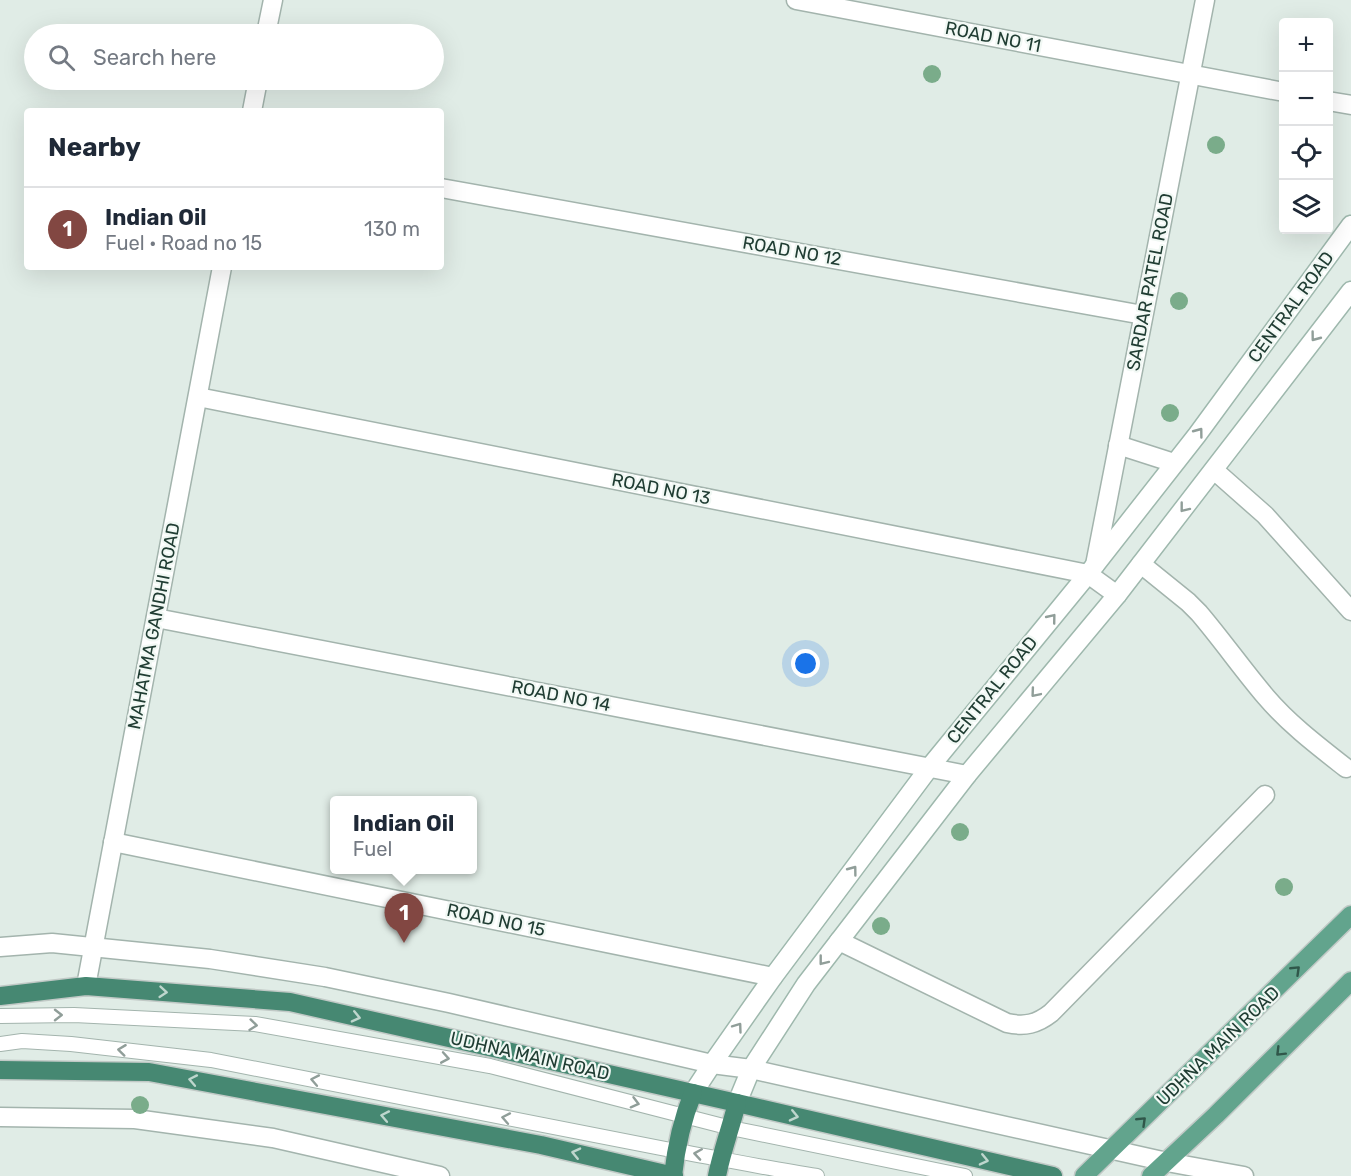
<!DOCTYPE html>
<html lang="en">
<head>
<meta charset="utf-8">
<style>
	body { margin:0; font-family:Rubik,sans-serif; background:#f2f2f3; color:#1f2937 }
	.controls { position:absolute; right:18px; top:18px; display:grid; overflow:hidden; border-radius:6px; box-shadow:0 6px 24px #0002 }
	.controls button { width:54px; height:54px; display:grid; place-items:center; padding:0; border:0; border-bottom:2px solid #e0e1e3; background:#fff; color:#1f2937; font:30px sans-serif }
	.you { position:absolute; left:806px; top:664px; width:21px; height:21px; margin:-15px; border:4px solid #fff; border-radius:50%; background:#1a73e8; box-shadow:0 0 0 9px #1a73e833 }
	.badge { display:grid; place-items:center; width:39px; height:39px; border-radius:50%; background:#824742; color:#fff; font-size:20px; font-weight:700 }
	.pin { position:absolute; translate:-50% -50px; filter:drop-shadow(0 2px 3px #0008) }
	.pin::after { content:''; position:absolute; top:32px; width:21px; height:18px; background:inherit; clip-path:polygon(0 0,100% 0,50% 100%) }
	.popup { position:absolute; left:330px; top:796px; width:147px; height:78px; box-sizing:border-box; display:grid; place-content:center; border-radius:6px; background:#fff; filter:drop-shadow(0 2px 4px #0005); font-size:20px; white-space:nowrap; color:#747a83 }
	.popup b { font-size:22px; color:#1f2937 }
	.popup::after { content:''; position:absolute; left:50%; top:100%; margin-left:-12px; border:12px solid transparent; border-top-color:#fff }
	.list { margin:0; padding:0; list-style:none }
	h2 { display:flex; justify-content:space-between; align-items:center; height:78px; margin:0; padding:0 24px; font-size:26px }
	h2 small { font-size:20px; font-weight:400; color:#747a83 }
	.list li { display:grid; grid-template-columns:39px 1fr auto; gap:18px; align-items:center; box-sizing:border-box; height:84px; padding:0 24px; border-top:2px solid #e0e1e3 }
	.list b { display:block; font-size:22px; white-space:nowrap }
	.list p { margin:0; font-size:20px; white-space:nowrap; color:#747a83 }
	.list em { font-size:20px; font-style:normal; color:#747a83 }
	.icon { flex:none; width:33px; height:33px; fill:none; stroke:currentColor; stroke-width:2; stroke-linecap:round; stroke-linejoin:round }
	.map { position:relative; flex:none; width:1351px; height:1176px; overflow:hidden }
	.search { position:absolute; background:#fff; box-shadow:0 6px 24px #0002; left:24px; top:24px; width:420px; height:66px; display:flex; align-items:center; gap:15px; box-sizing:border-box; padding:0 21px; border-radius:33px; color:#747a83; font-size:22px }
	.panel { position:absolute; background:#fff; box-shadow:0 6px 24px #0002; left:24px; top:108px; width:420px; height:162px; border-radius:6px }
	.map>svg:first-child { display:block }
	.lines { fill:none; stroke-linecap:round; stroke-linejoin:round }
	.service-casing { stroke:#a3b4ad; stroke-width:16 }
	.minor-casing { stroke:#a3b4ad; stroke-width:21 }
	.tertiary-casing { stroke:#a3b4ad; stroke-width:21 }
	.secondary-casing { stroke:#9eb8ad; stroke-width:21 }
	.primary-casing { stroke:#c1c9c6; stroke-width:21 }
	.trunk-casing { stroke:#c1c9c6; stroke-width:21 }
	.service { stroke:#fff; stroke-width:14 }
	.minor { stroke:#fff; stroke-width:18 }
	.tertiary { stroke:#fff; stroke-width:18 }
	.secondary { stroke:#fff; stroke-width:18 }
	.primary { stroke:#62a48d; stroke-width:18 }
	.trunk { stroke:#468872; stroke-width:18 }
	.tree { fill:#7aac8a }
	.oneway { stroke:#909e99 }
	.oneway2 { stroke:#30574a }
	.oneway3 { stroke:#bed6cd }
	.labels { text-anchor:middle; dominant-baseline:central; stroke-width:4.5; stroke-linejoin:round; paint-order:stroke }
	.street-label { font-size:18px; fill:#203d33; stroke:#f1f8f4 }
</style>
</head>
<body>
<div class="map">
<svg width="1351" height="1176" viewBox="0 0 1351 1176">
	<rect width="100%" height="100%" fill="#e0ece6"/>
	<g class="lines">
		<defs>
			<g id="service">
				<polyline points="0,1016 74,1015 255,1024 490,1066 731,1128 965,1176"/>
				<path d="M0 1044 22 1041 71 1044 211 1060 676 1151C723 1159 770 1169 817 1176"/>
			</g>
			<g id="minor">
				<polyline points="796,0 1284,92"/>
				<polyline points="1328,101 1351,105"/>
				<polyline points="441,188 1143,315"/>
				<polyline points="198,397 1088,574 1117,595"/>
				<polyline points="1118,445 1174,463"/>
				<polyline points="1214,470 1265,515 1351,611"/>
				<path d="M1141 564 1188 602 1199 613C1222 640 1243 670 1266 697 1289 724 1318 746 1346 768"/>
				<polyline points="1095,565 1205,0"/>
				<polyline points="156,618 967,775"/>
				<polyline points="113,842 773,977"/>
				<path d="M839 941 1007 1023C1025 1027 1037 1024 1051 1013L1265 795"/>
			</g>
			<g id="tertiary">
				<polyline points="266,34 273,0"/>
				<polyline points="252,111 258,80"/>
				<polyline points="0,947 52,943 210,959 325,977 449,1003 712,1064 751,1069 1167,1162 1244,1176"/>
				<polyline points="86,986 222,267"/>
				<polyline points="0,1117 135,1119 273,1138 440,1176"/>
			</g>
			<g id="secondary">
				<polyline points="693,1093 712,1064 773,977 929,768 1088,574 1197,435 1351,225"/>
				<polyline points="737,1103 751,1069 806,984 967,775 1117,595 1351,291"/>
			</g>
			<g id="primary">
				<polyline points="1084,1176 1351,915"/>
				<polyline points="1151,1176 1216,1115 1351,981"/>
			</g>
			<g id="trunk">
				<polyline points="0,996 86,986 290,1002 737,1103 1053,1176"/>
				<polyline points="0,1070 149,1072 541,1145 674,1176"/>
				<path d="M673 1176C676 1147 682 1120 693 1093"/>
				<path d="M717 1176C722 1151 731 1127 737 1103"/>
			</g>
		</defs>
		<use href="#service" class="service-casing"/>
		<use href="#minor" class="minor-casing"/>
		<use href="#tertiary" class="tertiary-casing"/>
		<use href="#secondary" class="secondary-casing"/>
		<use href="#primary" class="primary-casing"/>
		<use href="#trunk" class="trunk-casing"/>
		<use href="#service" class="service"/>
		<use href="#minor" class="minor"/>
		<use href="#tertiary" class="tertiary"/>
		<use href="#secondary" class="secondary"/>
		<use href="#primary" class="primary"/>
		<use href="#trunk" class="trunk"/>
	</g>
	<g class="tree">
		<circle cx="932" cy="74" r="9"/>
		<circle cx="1216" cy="145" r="9"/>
		<circle cx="1179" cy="301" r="9"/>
		<circle cx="1170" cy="413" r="9"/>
		<circle cx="960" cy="832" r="9"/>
		<circle cx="1284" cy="887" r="9"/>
		<circle cx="881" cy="926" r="9"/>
		<circle cx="140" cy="1105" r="9"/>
	</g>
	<defs><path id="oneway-chevron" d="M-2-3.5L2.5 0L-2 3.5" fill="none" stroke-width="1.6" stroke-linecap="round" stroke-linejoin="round" transform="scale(1.5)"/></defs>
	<g class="oneway">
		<use href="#oneway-chevron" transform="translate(1315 337) rotate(127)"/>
		<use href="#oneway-chevron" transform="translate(1199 432) rotate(-53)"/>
		<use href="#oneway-chevron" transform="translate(1184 508) rotate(128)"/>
		<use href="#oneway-chevron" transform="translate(1052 618) rotate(-51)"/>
		<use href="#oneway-chevron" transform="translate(1035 693) rotate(130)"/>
		<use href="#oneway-chevron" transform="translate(853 870) rotate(-53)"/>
		<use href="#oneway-chevron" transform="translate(823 961) rotate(128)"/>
		<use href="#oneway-chevron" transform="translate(58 1015)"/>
		<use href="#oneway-chevron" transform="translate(253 1025) rotate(6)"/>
		<use href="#oneway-chevron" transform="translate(738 1027) rotate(-54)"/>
		<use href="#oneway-chevron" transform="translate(122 1050) rotate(-173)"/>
		<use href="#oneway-chevron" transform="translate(445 1058) rotate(10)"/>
		<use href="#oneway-chevron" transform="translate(315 1080) rotate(-169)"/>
		<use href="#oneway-chevron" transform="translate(635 1103) rotate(15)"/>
		<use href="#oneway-chevron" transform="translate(506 1118) rotate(-169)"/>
		<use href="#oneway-chevron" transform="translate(698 1154) rotate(-171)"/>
	</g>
	<g class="oneway2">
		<use href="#oneway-chevron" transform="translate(1296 970) rotate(-44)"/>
		<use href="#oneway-chevron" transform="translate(1280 1052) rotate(135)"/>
		<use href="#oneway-chevron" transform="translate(1142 1121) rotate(-44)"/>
	</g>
	<g class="oneway3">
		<use href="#oneway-chevron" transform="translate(163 992) rotate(5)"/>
		<use href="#oneway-chevron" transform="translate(356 1017) rotate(13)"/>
		<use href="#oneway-chevron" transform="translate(193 1080) rotate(-169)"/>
		<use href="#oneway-chevron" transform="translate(385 1116) rotate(-169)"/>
		<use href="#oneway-chevron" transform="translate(794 1116) rotate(13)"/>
		<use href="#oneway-chevron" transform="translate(576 1153) rotate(-167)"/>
		<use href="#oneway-chevron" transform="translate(984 1160) rotate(13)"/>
	</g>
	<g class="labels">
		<g class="street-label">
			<text transform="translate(993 37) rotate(11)">ROAD NO 11</text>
			<text transform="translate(792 251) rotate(10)">ROAD NO 12</text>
			<text transform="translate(1150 282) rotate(-79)">SARDAR PATEL ROAD</text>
			<text transform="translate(1291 307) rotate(-54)">CENTRAL ROAD</text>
			<text transform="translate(661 489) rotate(11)">ROAD NO 13</text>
			<text transform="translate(154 626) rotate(-79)">MAHATMA GANDHI ROAD</text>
			<text transform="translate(992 690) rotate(-51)">CENTRAL ROAD</text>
			<text transform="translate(561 696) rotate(11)">ROAD NO 14</text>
			<text transform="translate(496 920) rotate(12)">ROAD NO 15</text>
			<text transform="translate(1218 1046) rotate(-44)">UDHNA MAIN ROAD</text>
			<text transform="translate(530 1056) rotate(13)">UDHNA MAIN ROAD</text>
		</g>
	</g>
</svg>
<div class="controls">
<button>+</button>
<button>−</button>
<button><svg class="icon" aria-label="locate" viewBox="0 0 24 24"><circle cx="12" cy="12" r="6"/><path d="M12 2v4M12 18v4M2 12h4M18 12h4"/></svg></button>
<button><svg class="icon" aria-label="layers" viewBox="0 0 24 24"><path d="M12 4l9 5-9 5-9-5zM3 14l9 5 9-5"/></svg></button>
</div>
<div class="you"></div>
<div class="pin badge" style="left:404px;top:943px">1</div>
<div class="popup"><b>Indian Oil</b>Fuel</div>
<div class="search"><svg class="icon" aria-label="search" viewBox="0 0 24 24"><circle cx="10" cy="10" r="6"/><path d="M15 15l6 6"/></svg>Search here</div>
<section class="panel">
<h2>Nearby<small></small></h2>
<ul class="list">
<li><span class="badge">1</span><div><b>Indian Oil</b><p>Fuel · Road no 15</p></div><em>130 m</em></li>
</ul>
</section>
</div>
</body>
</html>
